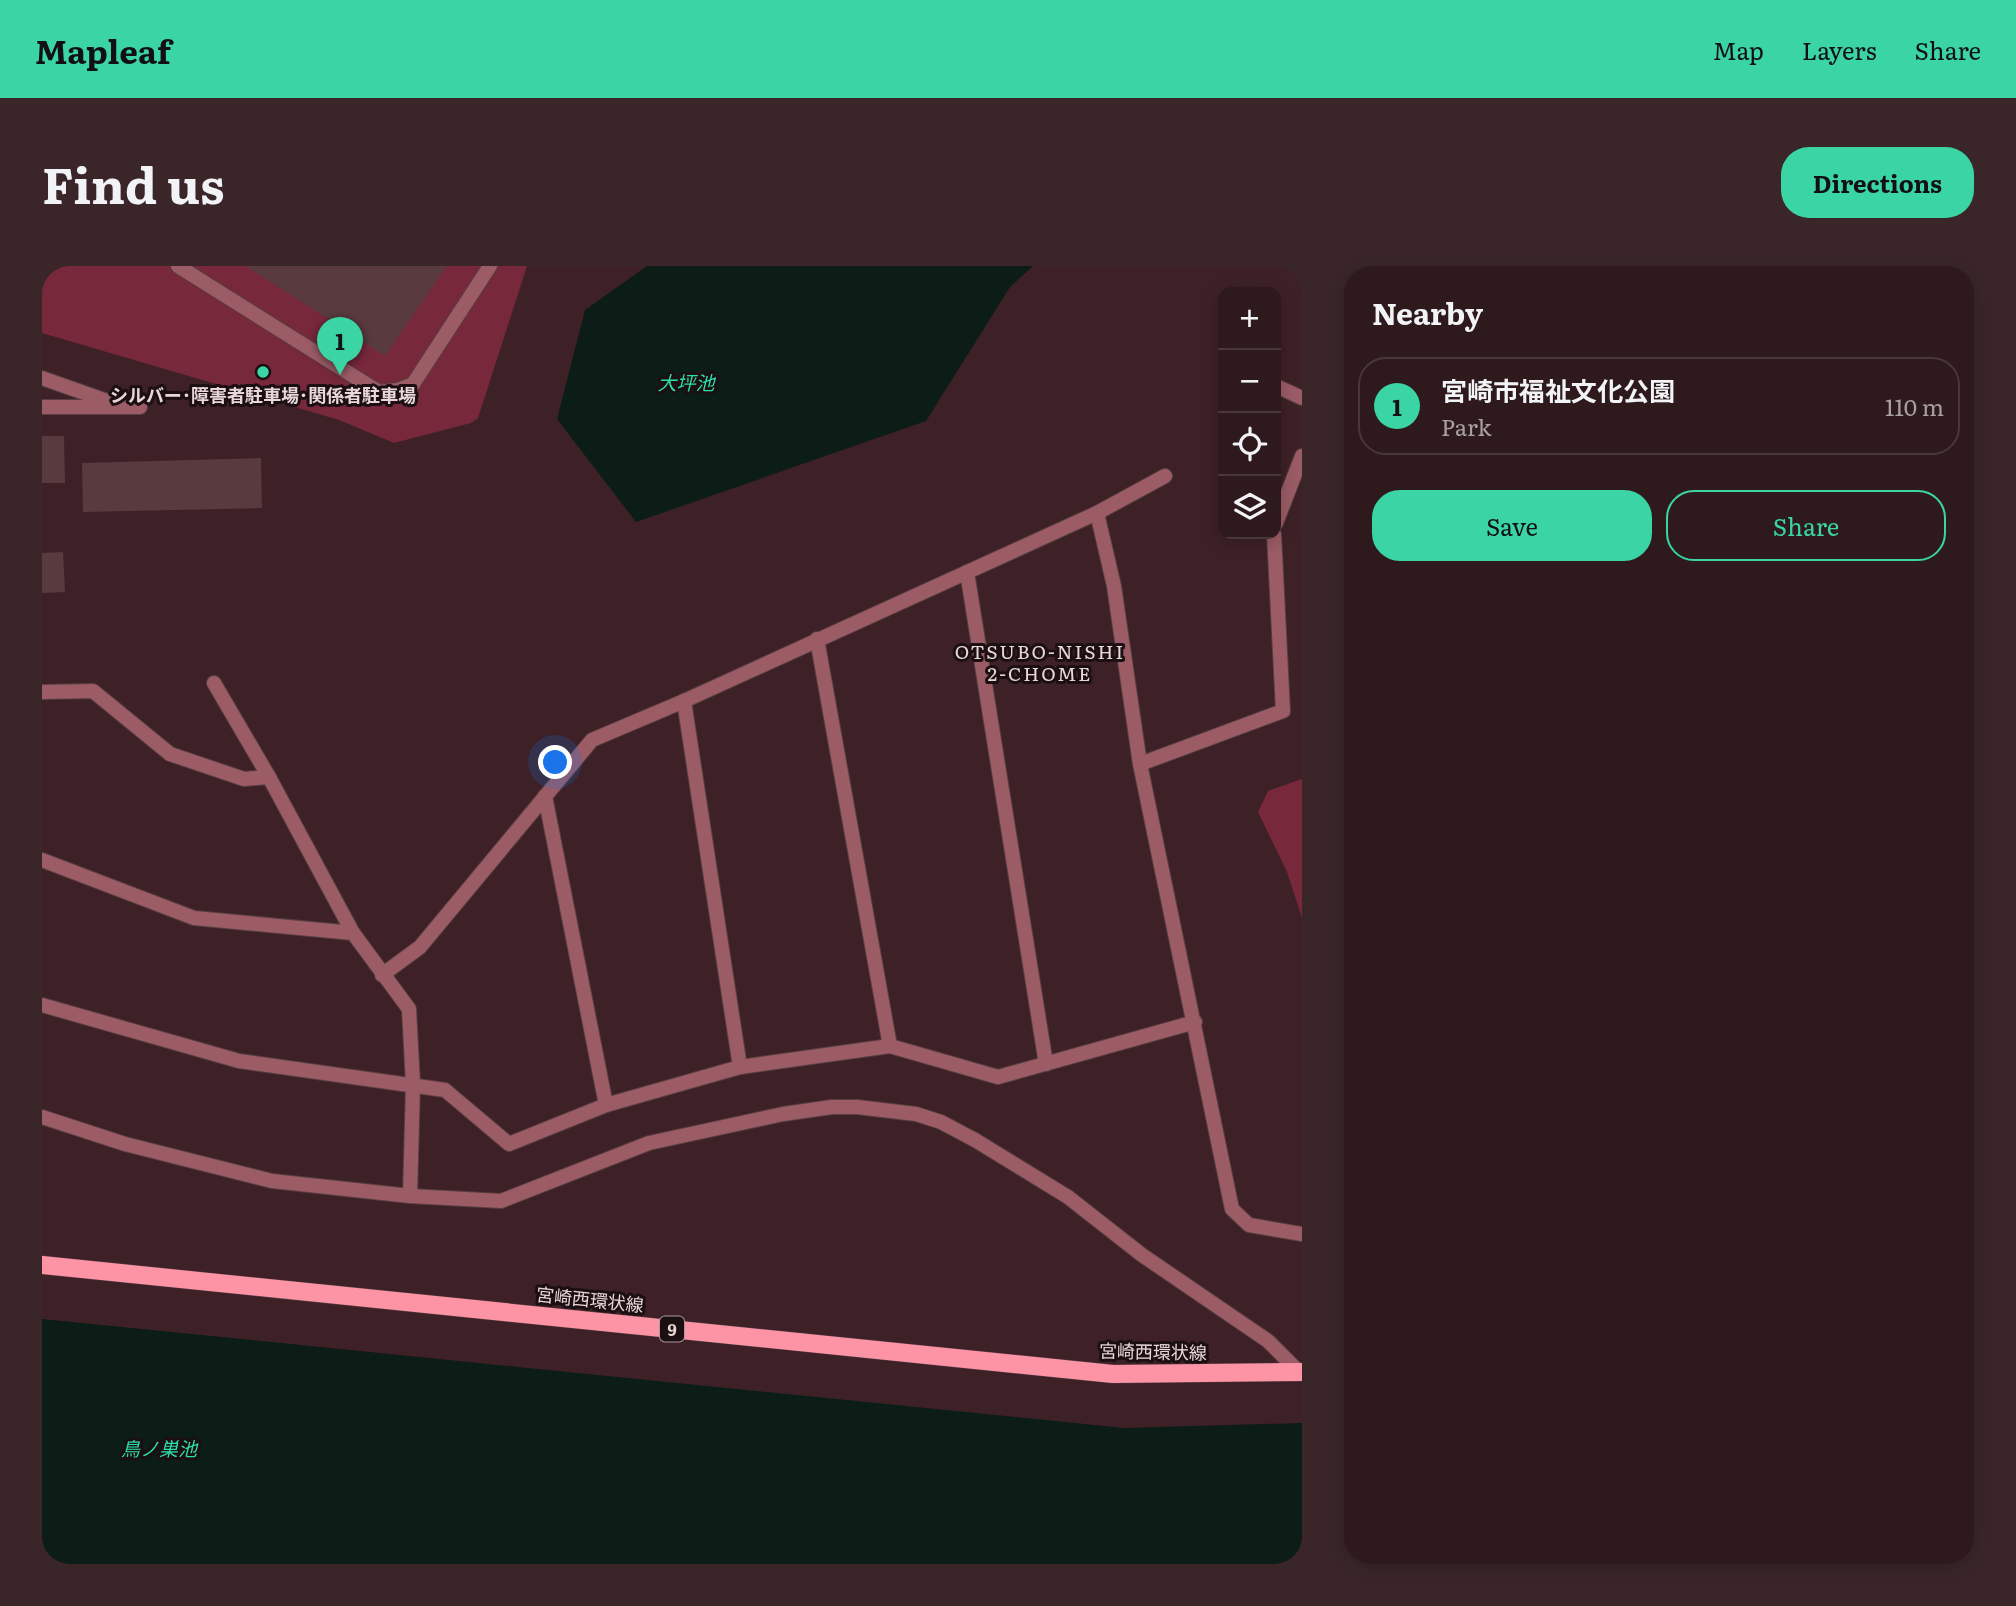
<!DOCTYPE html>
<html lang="en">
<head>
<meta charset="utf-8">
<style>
	body { margin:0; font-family:Literata,"Noto Sans JP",serif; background:#3a2629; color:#f1f3f6 }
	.controls { position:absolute; right:21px; top:21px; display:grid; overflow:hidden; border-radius:14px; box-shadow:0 4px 18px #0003 }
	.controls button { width:63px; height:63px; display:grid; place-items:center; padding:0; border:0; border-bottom:2px solid #49383b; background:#2e191c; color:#f1f3f6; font:35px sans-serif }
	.you { position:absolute; left:514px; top:497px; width:24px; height:24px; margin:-18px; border:5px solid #fff; border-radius:50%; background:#1a73e8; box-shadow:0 0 0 10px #1a73e833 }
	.badge { display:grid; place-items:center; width:46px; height:46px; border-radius:50%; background:#3ad4a5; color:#111; font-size:23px; font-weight:700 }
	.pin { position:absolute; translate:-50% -58px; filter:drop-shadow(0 2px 4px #0008) }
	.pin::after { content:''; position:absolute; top:37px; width:24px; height:21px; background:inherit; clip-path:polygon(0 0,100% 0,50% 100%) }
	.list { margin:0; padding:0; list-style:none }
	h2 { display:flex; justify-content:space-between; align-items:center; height:91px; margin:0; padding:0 28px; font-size:30px }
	h2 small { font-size:23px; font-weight:400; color:#a7a0a3 }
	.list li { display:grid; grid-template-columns:46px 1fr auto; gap:21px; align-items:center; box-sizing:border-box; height:98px; margin:0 14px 14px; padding:0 14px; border:2px solid #49383b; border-radius:28px }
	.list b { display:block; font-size:26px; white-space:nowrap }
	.list p { margin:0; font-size:23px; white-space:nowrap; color:#a7a0a3 }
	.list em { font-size:23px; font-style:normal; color:#a7a0a3 }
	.actions { display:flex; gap:14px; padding:21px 28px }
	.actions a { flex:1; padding:16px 0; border:2px solid #3ad4a5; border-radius:28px; text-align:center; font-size:24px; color:#3ad4a5 }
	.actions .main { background:#3ad4a5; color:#111 }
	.icon { flex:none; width:38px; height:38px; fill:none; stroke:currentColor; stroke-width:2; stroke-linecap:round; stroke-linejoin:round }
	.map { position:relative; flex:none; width:1260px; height:1298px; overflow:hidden; border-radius:28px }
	header { display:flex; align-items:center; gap:42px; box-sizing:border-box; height:98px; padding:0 35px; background:#3ad4a5; color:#111 }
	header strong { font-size:33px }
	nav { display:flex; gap:38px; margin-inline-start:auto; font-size:24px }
	.intro { display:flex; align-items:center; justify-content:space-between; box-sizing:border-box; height:168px; padding:0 42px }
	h1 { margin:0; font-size:49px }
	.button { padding:18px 32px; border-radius:28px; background:#3ad4a5; color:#111; font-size:24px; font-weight:700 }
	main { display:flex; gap:42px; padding:0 42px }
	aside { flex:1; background:#2e191c; border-radius:28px; box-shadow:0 4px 18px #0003 }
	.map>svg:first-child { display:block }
	.green { fill:#77283b }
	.water { fill:#0c1c16 }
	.building { fill:#593a3f }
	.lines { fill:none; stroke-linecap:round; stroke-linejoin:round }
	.lane-casing { stroke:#593e42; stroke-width:16 }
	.street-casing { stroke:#593e42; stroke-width:16 }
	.primary-casing { stroke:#593e42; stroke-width:19 }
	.lane { stroke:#9b5c66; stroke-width:14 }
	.street { stroke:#9b5c66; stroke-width:14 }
	.primary { stroke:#fc94a6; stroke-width:18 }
	.poi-dot { fill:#3ad4a5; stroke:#1b0f11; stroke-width:2.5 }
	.labels { text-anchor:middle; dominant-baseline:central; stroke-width:6; stroke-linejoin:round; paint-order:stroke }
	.shield { fill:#1b0f11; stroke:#ab9a9c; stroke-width:2 }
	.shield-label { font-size:16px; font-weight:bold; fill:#e9d6d8 }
	.poi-label { font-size:18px; font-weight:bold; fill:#e9d6d8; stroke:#1b0f11 }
	.street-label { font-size:18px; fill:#e9d6d8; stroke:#1b0f11 }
	.water-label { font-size:19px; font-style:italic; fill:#2bdfab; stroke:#1b0f11 }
	.neighbourhood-label { font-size:19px; letter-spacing:2px; fill:#e9d6d8; stroke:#1b0f11 }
</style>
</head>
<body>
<header>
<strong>Mapleaf</strong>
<nav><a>Map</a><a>Layers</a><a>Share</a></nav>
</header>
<div class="intro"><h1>Find us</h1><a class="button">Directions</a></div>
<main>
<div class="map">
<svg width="1260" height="1298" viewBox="0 0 1260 1298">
	<rect width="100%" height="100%" fill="#3d2126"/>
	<g class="green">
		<polygon points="0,0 485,0 436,152 429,157 352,177 297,154 0,67"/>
		<polygon points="1260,513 1260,652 1245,606 1216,546 1226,525"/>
	</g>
	<g class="water">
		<polygon points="605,0 991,0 968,21 884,155 594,256 515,153 543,44"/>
		<polygon points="0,1053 1082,1162 1260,1157 1260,1298 0,1298"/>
	</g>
	<g class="building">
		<polygon points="204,0 405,0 343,90"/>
		<polygon points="0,170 22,170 23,217 0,217"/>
		<polygon points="219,192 220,242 41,246 40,197"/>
		<polygon points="21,286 23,326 0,327 0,287"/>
	</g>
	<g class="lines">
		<defs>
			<g id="lane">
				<polyline points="136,0 337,126 356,124 371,118 448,0"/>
				<polyline points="0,112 68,136"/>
				<polyline points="0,141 98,141"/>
			</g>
			<g id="street">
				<polyline points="1234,120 1260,132"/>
				<polyline points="1055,247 1072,320 1098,498 1190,943 1207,959 1260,968"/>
				<polyline points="1234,257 1260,190"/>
				<polyline points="925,306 1004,798"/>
				<polyline points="775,373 848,780"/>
				<polyline points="172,417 227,511 311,667 367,743 371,818 368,930"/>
				<polyline points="0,426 51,425 128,488 202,513 227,511"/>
				<polyline points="642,435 698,801"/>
				<polyline points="1098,498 1241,445 1232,268"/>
				<polyline points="503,530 564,839"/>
				<polyline points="0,594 152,652 311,667"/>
				<polyline points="340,709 378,681 550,474 642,435 1055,247 1123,210"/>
				<polyline points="0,739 197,795 403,824 467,878 564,839 698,801 848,780 956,811 1153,756"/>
				<polyline points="0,851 83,878 230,915 368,930 459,935 607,877 741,848 790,841 815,841 874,848 899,856 933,874 1026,931 1100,989 1226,1075 1257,1106"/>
			</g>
			<polyline id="primary" points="0,999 1071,1108 1260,1106"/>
		</defs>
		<use href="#lane" class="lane-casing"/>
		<use href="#street" class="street-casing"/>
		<use href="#primary" class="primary-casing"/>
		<use href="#lane" class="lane"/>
		<use href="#street" class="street"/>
		<use href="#primary" class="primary"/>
	</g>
	<circle class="poi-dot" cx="221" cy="106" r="7"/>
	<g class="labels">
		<rect class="shield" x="618" y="1050.5" width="24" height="25" rx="5"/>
		<g class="shield-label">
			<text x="630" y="1063">9</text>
		</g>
		<g class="poi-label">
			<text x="221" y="128">シルバー･障害者駐車場･関係者駐車場</text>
		</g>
		<g class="street-label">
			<text transform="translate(548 1033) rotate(6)">宮崎西環状線</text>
			<text transform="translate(1111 1085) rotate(1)">宮崎西環状線</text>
		</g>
		<g class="water-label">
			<text x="644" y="116">大坪池</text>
			<text x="117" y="1182">鳥ノ巣池</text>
		</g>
		<g class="neighbourhood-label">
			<text x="998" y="385">OTSUBO-NISHI<tspan x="998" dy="22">2-CHOME</tspan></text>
		</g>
	</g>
</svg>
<div class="controls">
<button>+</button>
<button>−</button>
<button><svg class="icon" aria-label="locate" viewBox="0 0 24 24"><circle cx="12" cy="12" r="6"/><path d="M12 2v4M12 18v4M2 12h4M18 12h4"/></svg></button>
<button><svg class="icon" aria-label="layers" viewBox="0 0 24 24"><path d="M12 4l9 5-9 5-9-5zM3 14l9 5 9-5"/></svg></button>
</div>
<div class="you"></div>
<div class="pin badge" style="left:298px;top:109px">1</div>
</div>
<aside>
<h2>Nearby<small></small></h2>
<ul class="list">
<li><span class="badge">1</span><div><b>宮崎市福祉文化公園</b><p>Park</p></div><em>110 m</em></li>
</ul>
<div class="actions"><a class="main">Save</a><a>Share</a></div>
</aside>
</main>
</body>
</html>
